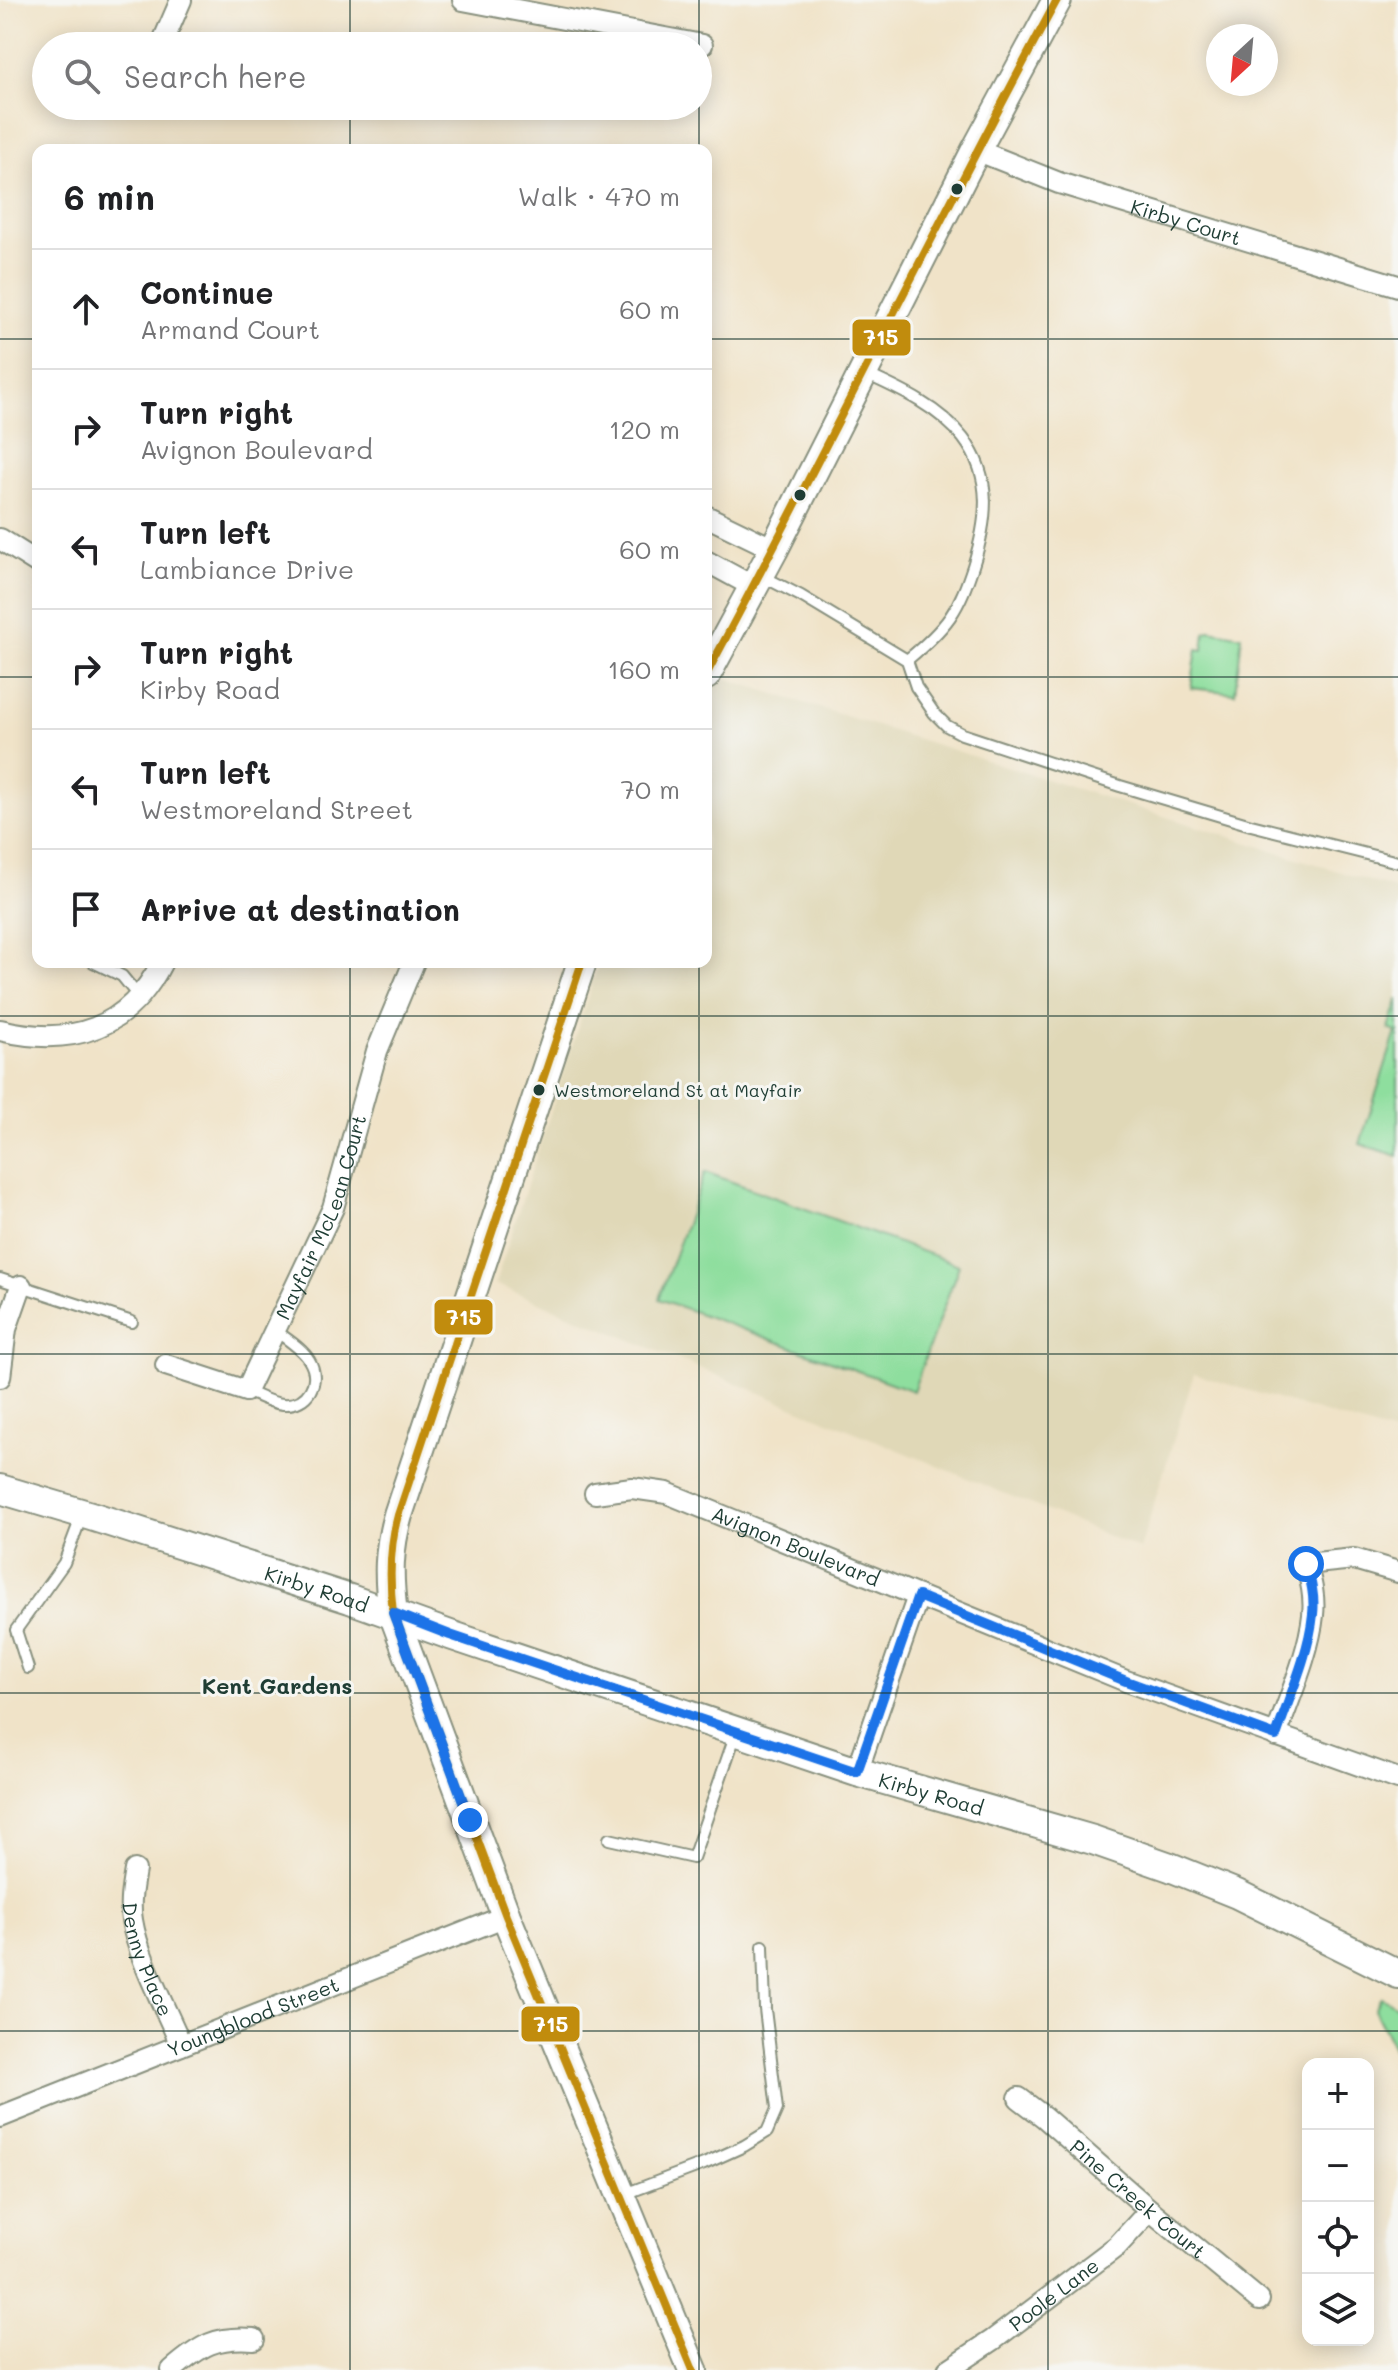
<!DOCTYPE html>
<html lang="en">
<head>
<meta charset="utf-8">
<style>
	body { margin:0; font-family:Mali,sans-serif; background:#f6f6f6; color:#202124 }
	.controls { position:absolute; right:24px; bottom:24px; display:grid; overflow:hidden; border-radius:16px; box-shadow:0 4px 20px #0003 }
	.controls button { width:72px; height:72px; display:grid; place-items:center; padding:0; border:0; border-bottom:2px solid #e0e0e0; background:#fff; color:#202124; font:40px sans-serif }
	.compass { position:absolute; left:1206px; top:24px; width:72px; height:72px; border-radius:50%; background:#fff; box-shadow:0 4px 20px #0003; rotate:206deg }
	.stop { position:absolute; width:24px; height:24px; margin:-18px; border:6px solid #1a73e8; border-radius:50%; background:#fff }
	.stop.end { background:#1a73e8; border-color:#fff; box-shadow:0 2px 8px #0008 }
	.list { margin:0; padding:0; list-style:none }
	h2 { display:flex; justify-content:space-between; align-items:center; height:104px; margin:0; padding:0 32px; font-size:34px }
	h2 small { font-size:26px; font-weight:400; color:#757577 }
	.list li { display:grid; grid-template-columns:52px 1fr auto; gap:24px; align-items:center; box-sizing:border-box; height:120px; padding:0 32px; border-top:2px solid #e0e0e0 }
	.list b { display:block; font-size:30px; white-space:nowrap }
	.list p { margin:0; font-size:26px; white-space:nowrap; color:#757577 }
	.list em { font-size:26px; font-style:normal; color:#757577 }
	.icon { flex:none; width:44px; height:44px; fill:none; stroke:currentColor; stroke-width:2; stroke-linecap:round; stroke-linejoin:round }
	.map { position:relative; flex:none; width:1398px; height:2370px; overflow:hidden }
	.search { position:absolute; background:#fff; box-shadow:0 4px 20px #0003; left:32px; top:32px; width:680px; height:88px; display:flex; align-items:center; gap:20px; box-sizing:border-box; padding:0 28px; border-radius:44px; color:#757577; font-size:30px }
	.panel { position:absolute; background:#fff; box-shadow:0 4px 20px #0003; left:32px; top:144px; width:680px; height:824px; border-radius:16px }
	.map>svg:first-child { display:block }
	.built { fill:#e0d8b7 }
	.green { fill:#8ede9e; stroke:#568e69; stroke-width:2 }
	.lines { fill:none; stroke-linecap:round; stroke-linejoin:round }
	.lane-casing { stroke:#88907e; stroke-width:14 }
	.street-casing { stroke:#88907e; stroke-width:24 }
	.secondary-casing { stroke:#88907e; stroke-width:32 }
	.lane { stroke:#fff; stroke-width:10 }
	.street { stroke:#fff; stroke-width:20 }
	.secondary { stroke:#fff; stroke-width:28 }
	.bus-1-casing { stroke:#f6f6f2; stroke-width:14 }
	.bus-1 { stroke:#c18c0d; stroke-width:8 }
	.route { stroke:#1a73e8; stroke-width:10 }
	.grid { fill:none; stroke:#1f3d34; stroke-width:2; stroke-opacity:0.55 }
	.bus-dot { fill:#1f3d34; stroke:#f6f6f2; stroke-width:3 }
	.labels { text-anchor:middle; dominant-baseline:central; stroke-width:6; stroke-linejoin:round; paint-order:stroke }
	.bus-label { font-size:18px; fill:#1f3d34; stroke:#f6f6f2; text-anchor:start }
	.street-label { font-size:20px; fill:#1f3d34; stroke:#f6f6f2 }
	.neighbourhood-label { font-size:22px; font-weight:bold; fill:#1f3d34; stroke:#f6f6f2 }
	.line-badge { stroke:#f6f6f2; stroke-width:3 }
	.badge-label { font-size:22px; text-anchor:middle; font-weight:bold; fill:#fff }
</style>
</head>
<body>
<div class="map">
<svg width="1398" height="2370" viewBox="0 0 1398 2370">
	<rect width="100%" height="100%" fill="#f6f6f2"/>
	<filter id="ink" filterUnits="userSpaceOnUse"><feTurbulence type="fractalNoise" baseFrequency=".0125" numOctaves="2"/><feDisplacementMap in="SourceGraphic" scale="16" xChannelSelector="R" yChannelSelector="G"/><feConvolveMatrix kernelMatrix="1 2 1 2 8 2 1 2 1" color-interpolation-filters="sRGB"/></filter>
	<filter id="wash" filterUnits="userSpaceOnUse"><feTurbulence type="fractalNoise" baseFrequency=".006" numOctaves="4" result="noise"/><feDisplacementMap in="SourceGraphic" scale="32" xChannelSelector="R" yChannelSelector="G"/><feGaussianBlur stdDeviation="1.8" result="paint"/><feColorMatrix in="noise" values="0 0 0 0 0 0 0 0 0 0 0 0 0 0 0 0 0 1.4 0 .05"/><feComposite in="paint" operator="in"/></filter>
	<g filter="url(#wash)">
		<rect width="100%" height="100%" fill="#f0e3c8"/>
		<polygon class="built" points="718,676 1398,890 1398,1435 1194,1374 1140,1549 495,1284 599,962 706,962 706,699"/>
		<g class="green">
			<polygon points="1210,630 1242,636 1235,693 1191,688 1197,649 1203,650 1205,633"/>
			<polygon points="1398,999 1398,1156 1360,1144 1396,1032 1389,1029"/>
			<polygon points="705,1172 959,1265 913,1391 659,1299"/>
			<polygon points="1381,1997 1398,2007 1398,2057 1374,2010"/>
		</g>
	</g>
	<g filter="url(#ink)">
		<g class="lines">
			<defs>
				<g id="lane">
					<path d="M866 374C901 390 939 407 963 438 994 478 987 522 973 566 967 584 961 601 950 617 938 634 923 647 907 660"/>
					<polyline points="762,576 801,596 907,660 916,687 934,713 947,726 962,734 1120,786 1251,825 1398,862"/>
					<polyline points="93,962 122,976 139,997"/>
					<polyline points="0,1279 132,1322"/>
					<path d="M246 1391C258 1396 270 1403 283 1404 308 1406 322 1381 309 1360 302 1348 286 1339 275 1330"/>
					<polyline points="28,1668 16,1630 64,1563 82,1515"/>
					<polyline points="609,1839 693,1858 736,1733"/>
					<polyline points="622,2195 704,2164 744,2146 767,2132 777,2109 765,2009 763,1946"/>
				</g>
				<g id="street">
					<polyline points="463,0 702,45"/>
					<polyline points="161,46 181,0"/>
					<path id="s1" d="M976 150 1059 183 1398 286"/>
					<polyline points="706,516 774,549"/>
					<polyline points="0,539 38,563"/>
					<polyline points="706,561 754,587"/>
					<path d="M0 1030C71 1047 128 1030 162 962"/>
					<path id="s2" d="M166 1365 246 1391 333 1208 377 1051 414 962"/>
					<polyline points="0,1377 6,1329 21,1286"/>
					<path id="s3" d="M595 1493 632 1488 667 1493 1126 1681 1398 1779"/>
					<path d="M1276 1736C1289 1698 1309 1654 1313 1615 1315 1597 1311 1581 1306 1564L1354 1559 1398 1572"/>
					<polyline points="857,1772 918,1596"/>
					<path id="s4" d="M135 1870C132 1887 129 1904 132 1920 138 1958 166 2009 181 2045"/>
					<path id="s5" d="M1019 2098 1044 2117 1150 2210 1259 2300"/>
					<path id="s6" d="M0 2117 506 1916"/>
					<path d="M172 2370C201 2345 216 2336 254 2339"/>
					<path id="s7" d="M948 2370 993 2340 1117 2246 1150 2210"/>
				</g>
				<g id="secondary">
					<polyline points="706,675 774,549 976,150 1057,0"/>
					<path d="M582 962 398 1515C388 1550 388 1577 393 1613L506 1916 693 2370"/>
					<path id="s8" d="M0 1489 91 1516 350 1599 450 1635 857 1772 1093 1840 1170 1867 1237 1894 1398 1974"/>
				</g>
			</defs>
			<use href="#lane" class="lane-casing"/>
			<use href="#street" class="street-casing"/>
			<use href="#secondary" class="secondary-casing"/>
			<use href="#lane" class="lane"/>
			<use href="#street" class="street"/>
			<use href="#secondary" class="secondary"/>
			<defs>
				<g id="bus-1">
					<path d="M706 675C826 452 936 223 1057 0"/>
					<path d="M582 962 398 1515C389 1548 389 1579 393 1613L506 1916 693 2370"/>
				</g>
			</defs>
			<use href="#bus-1" class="bus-1-casing"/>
			<use href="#bus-1" class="bus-1"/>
		</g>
	</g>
	<g class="lines" filter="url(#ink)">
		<path class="route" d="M470 1820 393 1613 450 1635 857 1772 918 1596 1126 1681 1276 1736C1289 1698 1309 1654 1313 1614 1315 1597 1311 1581 1306 1564"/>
	</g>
	<path class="grid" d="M350 0V46M699 0V150M1048 0V2370M350 106V150M0 339H38M706 339H1398M0 677H38M706 677H1398M350 962V2370M699 962V2370M0 1016H1398M0 1354H1398M0 1693H1398M0 2031H1398"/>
	<g class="bus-dot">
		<circle cx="957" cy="189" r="7"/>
		<circle cx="800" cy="495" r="7"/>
		<circle cx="539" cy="1090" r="7"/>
	</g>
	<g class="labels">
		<g class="bus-label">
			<text x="554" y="1090">Westmoreland St at Mayfair</text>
		</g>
		<g class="street-label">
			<text stroke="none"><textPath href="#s1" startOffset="222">Kirby Court</textPath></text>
			<text stroke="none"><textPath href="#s2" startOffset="274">Mayfair McLean Court</textPath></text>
			<text stroke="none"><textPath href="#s3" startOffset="212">Avignon Boulevard</textPath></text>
			<text stroke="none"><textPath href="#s8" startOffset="332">Kirby Road</textPath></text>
			<text stroke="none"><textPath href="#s8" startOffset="980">Kirby Road</textPath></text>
			<text stroke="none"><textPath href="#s4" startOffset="92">Denny Place</textPath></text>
			<text stroke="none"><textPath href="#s6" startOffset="272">Youngblood Street</textPath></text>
			<text stroke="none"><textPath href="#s5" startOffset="156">Pine Creek Court</textPath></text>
			<text stroke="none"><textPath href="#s7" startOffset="130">Poole Lane</textPath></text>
		</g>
		<g class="neighbourhood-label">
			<text x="277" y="1685">Kent Gardens</text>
		</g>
	</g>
	<g class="line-badge">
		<rect x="851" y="318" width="61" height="39" rx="8" fill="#c18c0d"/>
		<rect x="433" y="1298" width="61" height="38" rx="8" fill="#c18c0d"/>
		<rect x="520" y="2005" width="61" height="38" rx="8" fill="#c18c0d"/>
	</g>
	<g class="badge-label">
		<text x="881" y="345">715</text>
		<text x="464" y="1325">715</text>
		<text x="551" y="2032">715</text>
	</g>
</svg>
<div class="controls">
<button>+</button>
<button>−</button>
<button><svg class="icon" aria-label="locate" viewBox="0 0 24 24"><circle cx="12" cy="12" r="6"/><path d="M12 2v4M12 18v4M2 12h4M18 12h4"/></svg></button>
<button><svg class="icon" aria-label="layers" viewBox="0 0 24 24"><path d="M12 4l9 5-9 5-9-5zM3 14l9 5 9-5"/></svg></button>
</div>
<svg class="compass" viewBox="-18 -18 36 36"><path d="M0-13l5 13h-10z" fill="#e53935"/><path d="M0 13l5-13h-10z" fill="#757577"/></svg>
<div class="stop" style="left:1306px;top:1564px"></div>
<div class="stop end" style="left:470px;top:1820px"></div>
<div class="search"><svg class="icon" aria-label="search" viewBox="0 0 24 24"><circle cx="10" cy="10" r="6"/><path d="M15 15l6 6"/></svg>Search here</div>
<section class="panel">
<h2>6 min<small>Walk · 470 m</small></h2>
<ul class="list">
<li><svg class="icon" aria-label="ahead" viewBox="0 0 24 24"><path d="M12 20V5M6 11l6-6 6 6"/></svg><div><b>Continue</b><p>Armand Court</p></div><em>60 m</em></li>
<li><svg class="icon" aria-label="right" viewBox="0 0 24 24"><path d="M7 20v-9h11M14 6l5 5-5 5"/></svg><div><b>Turn right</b><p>Avignon Boulevard</p></div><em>120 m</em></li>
<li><svg class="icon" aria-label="left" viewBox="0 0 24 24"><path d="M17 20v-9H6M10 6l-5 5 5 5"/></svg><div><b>Turn left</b><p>Lambiance Drive</p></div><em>60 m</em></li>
<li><svg class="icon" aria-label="right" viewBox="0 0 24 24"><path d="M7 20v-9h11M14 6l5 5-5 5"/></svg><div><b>Turn right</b><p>Kirby Road</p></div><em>160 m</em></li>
<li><svg class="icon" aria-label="left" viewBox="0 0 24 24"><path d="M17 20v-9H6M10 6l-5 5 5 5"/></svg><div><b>Turn left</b><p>Westmoreland Street</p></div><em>70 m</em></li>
<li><svg class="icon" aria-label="arrive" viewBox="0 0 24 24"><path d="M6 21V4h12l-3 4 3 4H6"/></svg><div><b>Arrive at destination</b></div></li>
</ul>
</section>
</div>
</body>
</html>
